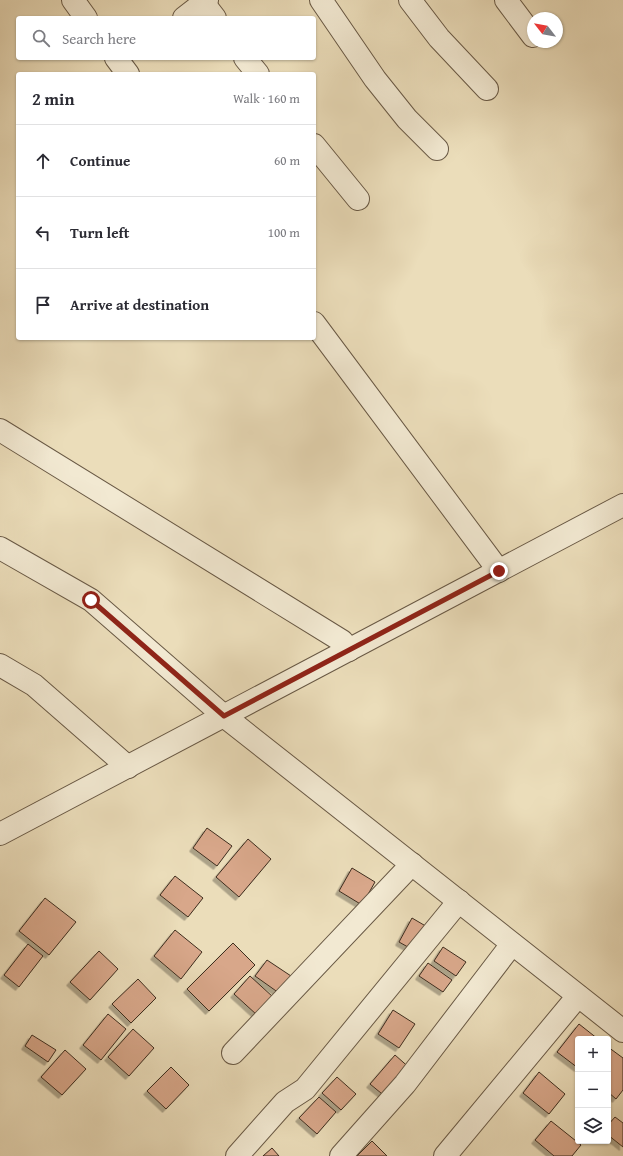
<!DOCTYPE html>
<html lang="en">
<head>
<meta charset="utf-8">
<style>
	body { margin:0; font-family:"Gentium Book Plus",serif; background:#f2f2f3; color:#2b2b33 }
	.controls { position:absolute; right:12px; bottom:12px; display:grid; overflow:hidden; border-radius:4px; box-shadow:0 1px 3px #0004 }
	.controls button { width:36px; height:36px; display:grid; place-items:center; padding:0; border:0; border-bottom:1px solid #e1e1e2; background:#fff; color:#2b2b33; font:20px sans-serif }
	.compass { position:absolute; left:527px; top:12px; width:36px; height:36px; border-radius:50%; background:#fff; box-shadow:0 1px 3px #0004; rotate:301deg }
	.stop { position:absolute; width:12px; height:12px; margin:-9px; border:3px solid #8f2418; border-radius:50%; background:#fff }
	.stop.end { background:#8f2418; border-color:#fff; box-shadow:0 1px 4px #0008 }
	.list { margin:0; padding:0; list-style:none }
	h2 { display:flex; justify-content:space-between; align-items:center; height:52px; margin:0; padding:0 16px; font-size:17px }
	h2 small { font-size:13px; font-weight:400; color:#7c7c81 }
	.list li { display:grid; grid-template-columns:26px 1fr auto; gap:12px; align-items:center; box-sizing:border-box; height:72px; padding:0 16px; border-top:1px solid #e1e1e2 }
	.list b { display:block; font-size:15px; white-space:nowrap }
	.list em { font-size:13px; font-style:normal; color:#7c7c81 }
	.icon { flex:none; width:22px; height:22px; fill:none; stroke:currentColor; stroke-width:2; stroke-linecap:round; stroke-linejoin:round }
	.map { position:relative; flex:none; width:623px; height:1156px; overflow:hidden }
	.search { position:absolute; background:#fff; box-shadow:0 1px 3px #0004; left:16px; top:16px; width:300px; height:44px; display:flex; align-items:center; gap:10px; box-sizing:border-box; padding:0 14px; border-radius:4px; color:#7c7c81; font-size:15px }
	.panel { position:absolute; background:#fff; box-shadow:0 1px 3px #0004; left:16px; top:72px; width:300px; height:268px; border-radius:4px }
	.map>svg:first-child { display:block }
	.building { fill:#d8a78a; stroke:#3e2d1e; filter:url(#shadow) }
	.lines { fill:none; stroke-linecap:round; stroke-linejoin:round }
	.minor-casing { stroke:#695945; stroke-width:24 }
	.minor { stroke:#f2e9d2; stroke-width:22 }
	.route { stroke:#8f2418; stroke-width:5 }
</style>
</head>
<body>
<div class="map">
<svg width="623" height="1156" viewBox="0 0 623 1156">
	<defs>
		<filter id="shadow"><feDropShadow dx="-3.5" dy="3.5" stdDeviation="0" flood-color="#0004"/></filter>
	</defs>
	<rect width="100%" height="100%" fill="#ebddba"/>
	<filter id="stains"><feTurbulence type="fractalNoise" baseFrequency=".005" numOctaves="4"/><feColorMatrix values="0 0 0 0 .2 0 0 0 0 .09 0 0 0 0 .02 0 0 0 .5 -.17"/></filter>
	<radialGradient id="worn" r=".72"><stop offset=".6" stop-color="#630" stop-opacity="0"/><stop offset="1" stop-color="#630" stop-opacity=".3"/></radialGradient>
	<g class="building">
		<polygon points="207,828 232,846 217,866 193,848"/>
		<polygon points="248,839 271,859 239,897 216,877"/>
		<polygon points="352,868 375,882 362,905 339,891"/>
		<polygon points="175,876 203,898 188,917 160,895"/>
		<polygon points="45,898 76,922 49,955 19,931"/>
		<polygon points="412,918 429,928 415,951 399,942"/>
		<polygon points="175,930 202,952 181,979 154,956"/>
		<polygon points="233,943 255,965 209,1011 187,989"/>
		<polygon points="28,944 43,956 19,987 4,975"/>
		<polygon points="443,947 466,962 456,976 434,961"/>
		<polygon points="99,951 118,969 90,1000 70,982"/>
		<polygon points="267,960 291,976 279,993 255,976"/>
		<polygon points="428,963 452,980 443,992 419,976"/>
		<polygon points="250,976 273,997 257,1015 234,994"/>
		<polygon points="138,979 156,998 131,1023 112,1004"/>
		<polygon points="393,1010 415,1024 399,1048 378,1034"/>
		<polygon points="108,1014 126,1029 101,1060 83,1045"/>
		<polygon points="579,1024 598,1039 578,1039 578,1068 557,1052"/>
		<polygon points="133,1029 154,1048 129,1076 108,1057"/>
		<polygon points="32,1035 56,1050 48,1062 25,1046"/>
		<polygon points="608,1047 623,1058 623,1090 616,1099 608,1092"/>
		<polygon points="65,1050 86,1069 62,1095 41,1077"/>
		<polygon points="395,1055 412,1070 387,1098 370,1084"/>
		<polygon points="171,1067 189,1085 166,1109 147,1091"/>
		<polygon points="539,1072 565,1094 549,1114 523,1093"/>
		<polygon points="337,1077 356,1094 341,1110 322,1093"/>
		<polygon points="319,1097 336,1112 317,1134 299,1118"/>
		<polygon points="615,1117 623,1123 623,1147 608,1135 608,1125"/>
		<polygon points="551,1121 581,1145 572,1156 554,1156 535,1140"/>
		<polygon points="372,1141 387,1156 357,1156"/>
		<polygon points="272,1148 279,1156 263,1156"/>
	</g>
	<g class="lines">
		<defs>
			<g id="minor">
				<polyline points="73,0 86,18"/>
				<polyline points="201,0 215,18"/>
				<polyline points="321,0 375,79 407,119 437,149"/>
				<polyline points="410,0 439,38 487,89"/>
				<polyline points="506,0 533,36"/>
				<polyline points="184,18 207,0"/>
				<polyline points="116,58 128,74"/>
				<polyline points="245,58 258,74"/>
				<polyline points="314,145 358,199"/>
				<polyline points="314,323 499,571"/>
				<polyline points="0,430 342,641 349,650"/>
				<polyline points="0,548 91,600 224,716 623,1031"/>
				<polyline points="0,665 34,685 128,767"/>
				<polyline points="0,834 623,505"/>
				<polyline points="233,1053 412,864"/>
				<polyline points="237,1156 285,1102 305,1089 459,901"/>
				<polyline points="341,1156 405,1084 512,944"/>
				<polyline points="445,1156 578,996"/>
			</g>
		</defs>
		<use href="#minor" class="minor-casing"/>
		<use href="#minor" class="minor"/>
	</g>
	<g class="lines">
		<polyline class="route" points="91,600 224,716 499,571"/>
	</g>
	<rect width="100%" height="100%" filter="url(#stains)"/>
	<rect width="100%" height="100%" fill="url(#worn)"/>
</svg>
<div class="controls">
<button>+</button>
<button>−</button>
<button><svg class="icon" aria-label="layers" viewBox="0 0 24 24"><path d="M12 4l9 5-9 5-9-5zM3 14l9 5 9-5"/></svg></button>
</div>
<svg class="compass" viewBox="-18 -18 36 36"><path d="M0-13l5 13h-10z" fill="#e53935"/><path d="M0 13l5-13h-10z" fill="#7c7c81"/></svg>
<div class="stop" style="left:91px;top:600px"></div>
<div class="stop end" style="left:499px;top:571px"></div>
<div class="search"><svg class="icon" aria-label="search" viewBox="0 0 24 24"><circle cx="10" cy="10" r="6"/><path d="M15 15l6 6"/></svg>Search here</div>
<section class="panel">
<h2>2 min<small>Walk · 160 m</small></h2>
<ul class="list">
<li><svg class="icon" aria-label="ahead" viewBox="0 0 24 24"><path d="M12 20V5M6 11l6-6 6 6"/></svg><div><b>Continue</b></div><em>60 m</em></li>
<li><svg class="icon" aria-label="left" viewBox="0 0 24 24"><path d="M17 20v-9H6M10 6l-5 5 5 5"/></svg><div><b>Turn left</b></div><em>100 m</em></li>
<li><svg class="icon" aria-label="arrive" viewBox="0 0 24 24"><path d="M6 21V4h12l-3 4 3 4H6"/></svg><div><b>Arrive at destination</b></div></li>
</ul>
</section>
</div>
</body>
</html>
